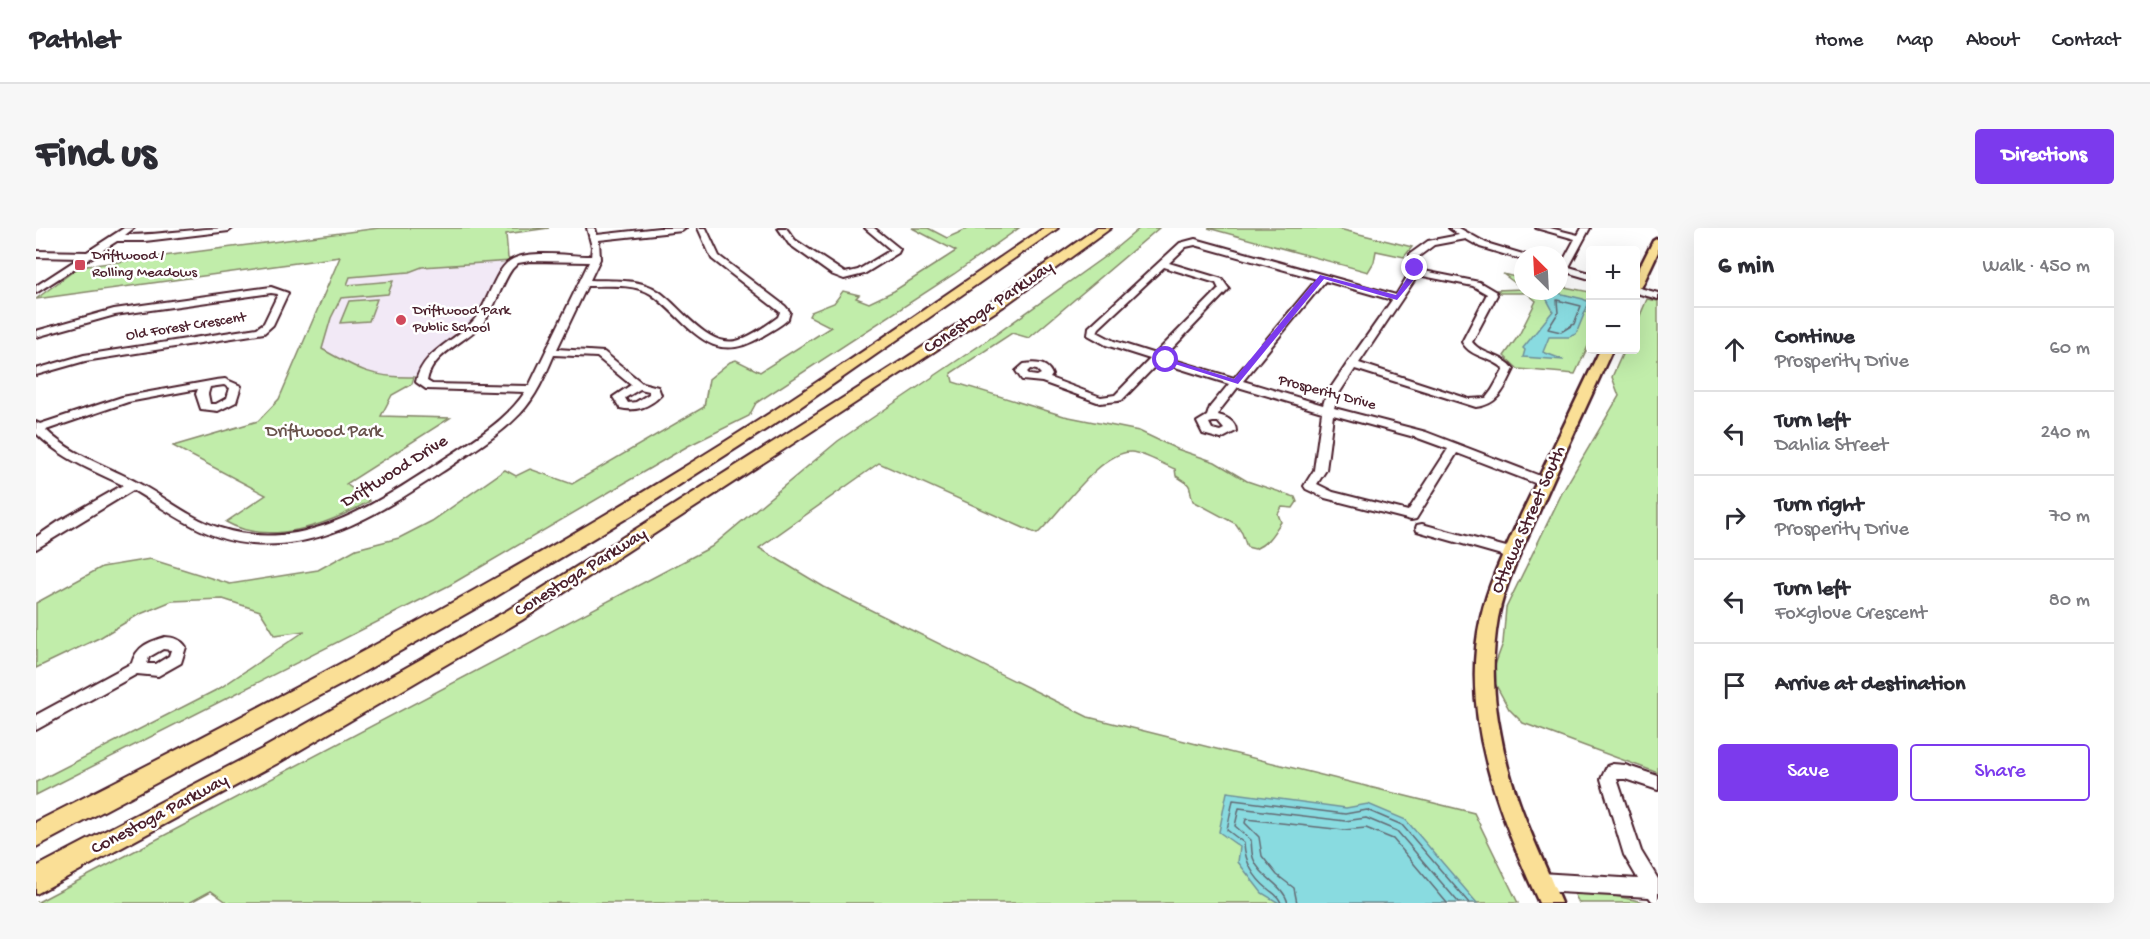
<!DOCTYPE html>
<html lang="en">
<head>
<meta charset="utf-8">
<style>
	body { margin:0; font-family:"Gochi Hand",sans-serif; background:#f7f7f7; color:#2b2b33 }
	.controls { position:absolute; right:18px; top:18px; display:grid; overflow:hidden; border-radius:6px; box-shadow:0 6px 24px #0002 }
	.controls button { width:54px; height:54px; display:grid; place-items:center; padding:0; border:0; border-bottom:2px solid #e1e1e2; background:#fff; color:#2b2b33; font:30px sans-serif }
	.compass { position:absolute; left:1478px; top:18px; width:54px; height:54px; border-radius:50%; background:#fff; box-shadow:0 6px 24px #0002; rotate:336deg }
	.stop { position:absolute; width:18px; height:18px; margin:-14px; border:4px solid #7c3aed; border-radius:50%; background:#fff }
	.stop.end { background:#7c3aed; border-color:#fff; box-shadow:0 2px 6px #0008 }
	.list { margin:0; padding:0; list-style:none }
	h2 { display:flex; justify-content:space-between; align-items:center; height:78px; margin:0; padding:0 24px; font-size:26px }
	h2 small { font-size:20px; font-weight:400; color:#7c7c81 }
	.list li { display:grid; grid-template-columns:39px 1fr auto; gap:18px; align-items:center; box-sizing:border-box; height:84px; padding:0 24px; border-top:2px solid #e1e1e2 }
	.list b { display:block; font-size:22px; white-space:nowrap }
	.list p { margin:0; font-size:20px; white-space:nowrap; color:#7c7c81 }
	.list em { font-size:20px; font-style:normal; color:#7c7c81 }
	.actions { display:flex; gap:12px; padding:18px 24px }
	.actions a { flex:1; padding:14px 0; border:2px solid #7c3aed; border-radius:6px; text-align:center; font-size:21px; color:#7c3aed }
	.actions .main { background:#7c3aed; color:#fff }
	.icon { flex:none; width:33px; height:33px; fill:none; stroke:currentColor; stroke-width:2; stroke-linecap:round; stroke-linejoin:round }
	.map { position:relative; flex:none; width:1622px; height:675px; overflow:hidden; border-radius:6px }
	header { display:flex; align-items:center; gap:36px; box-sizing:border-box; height:84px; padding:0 30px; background:#fff; border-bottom:2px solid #e1e1e2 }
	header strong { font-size:28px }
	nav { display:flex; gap:33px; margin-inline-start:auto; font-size:21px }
	.intro { display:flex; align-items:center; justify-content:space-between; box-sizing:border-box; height:144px; padding:0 36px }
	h1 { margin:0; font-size:42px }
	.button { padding:15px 27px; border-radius:6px; background:#7c3aed; color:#fff; font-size:21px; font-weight:700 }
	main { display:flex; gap:36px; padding:0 36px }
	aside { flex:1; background:#fff; border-radius:6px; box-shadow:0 6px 24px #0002 }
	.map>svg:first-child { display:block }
	.built { fill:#f2e9f6 }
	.green { fill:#c1edaa; stroke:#86866a; stroke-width:1.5 }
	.water { fill:#89dbe0; stroke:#709098; stroke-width:1.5 }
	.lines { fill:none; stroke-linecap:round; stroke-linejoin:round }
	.shore { stroke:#636a73; stroke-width:1.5 }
	.minor-casing { stroke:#4a1f2b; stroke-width:4 }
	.major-casing { stroke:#4a1f2b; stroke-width:5 }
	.highway-casing { stroke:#4a1f2b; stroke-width:4 }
	.minor { fill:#fff; fill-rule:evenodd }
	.major { fill:#fadf96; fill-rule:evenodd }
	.highway { fill:#fadf96; fill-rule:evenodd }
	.route { fill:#7c3aed }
	.poi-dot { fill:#d1495b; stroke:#fff; stroke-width:2 }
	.labels { text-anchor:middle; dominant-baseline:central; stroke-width:5; stroke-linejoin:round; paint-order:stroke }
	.far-poi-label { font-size:15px; fill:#4a1f2b; stroke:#fff; text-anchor:start }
	.far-street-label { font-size:15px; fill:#4a1f2b; stroke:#fff }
	.street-label { font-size:18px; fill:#4a1f2b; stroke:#fff }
	.park-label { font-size:18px; fill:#68524b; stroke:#fff }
</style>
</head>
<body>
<header>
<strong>Pathlet</strong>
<nav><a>Home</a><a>Map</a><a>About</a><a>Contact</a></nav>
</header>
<div class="intro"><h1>Find us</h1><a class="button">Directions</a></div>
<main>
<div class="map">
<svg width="1622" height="675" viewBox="0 0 1622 675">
	<rect width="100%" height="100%" fill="#fff"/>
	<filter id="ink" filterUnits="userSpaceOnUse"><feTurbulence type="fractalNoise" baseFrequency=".0167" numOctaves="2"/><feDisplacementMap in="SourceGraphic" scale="12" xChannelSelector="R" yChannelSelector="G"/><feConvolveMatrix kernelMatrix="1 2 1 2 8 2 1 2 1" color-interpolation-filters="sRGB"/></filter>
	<g filter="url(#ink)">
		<polygon class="built" points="475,33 470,36 435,94 393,128 378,149 352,150 324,143 286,121 295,90 314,49 373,44 386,39"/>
		<g class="green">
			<path d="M343 0H513L470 6 472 30 475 33 386 39 373 44 314 49 311 57 357 53 352 66 305 70 295 90 286 121C321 141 336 150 378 149L376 156 356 167 345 188 414 190 310 256 334 273C293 296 234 319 190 294L230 267 137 218 222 193 243 171 304 29 0 71 43 39Z"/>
			<polygon points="876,0 892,0 911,10 933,0 983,0 918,46 720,175 713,188 652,218 414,357 0,567 0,554 184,460 269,403 239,407 224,383 187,371 136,373 102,387 65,409 0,440 0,375 66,339 114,331 194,356 282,342 320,321 363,310 396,293 469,242 480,248 494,241 536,256 668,179 673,151 694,134 700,132 724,144 795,99 773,88 775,84 798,75 807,63 823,67 820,70 833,75 858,63 920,23"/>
			<path d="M1104 0H1123L993 110 976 105 915 145 917 154 1028 188 1103 203 1141 221 1179 234 1211 253 1259 269 1261 274 1257 280 1246 279 1242 286 1245 294C1237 305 1234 314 1219 321L1211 319 1206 305 1200 296 1157 273C1151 257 1160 260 1140 248L1139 241C1126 236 1108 225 1095 224 1064 223 1022 288 1001 306L843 235 723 320 788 359 1052 489 1438 585 1482 675H192L175 663 153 675H0L675 319 802 213 959 107 1075 24Z"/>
			<polygon points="1172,0 1299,0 1376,19 1368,29 1340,23 1338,34 1332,44"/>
			<polygon points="1467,46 1487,51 1487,63 1523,63 1523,58 1554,64 1554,114 1539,146 1482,141 1468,128 1483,107 1500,73 1491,65 1464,65 1461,62 1487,61"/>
			<polygon points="341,71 333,93 304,95 313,73"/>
			<polygon points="1611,71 1622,73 1622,545 1487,495 1473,481 1455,448 1467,415 1470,380 1527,263 1583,168 1576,149 1588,122 1600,122 1600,97"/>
			<polygon points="1535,659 1613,675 1543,675"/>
		</g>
		<g class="water">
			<polygon points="1514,63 1547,71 1553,74 1540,106 1533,109 1513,109 1507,124 1528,132 1487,129 1489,122 1487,120 1517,83 1509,68"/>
			<polygon points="1191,564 1310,580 1332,576 1370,592 1441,675 1243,675 1226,665 1202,634 1204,619 1183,604"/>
		</g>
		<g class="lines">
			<g class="shore">
				<polygon points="1521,72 1545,78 1538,96 1525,104 1512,101 1522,85"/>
				<path d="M1245 675C1242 667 1238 666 1232 661 1217 649 1209 634 1208 615L1191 602 1197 572 1309 586 1331 582 1366 597 1433 675"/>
				<path d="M1252 675C1247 656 1225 650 1218 632 1215 626 1216 619 1215 612L1199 598 1203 580 1309 593 1330 590 1361 603 1423 675"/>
				<polyline points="1261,675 1258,660 1241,647 1226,628 1223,609 1209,595 1210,591 1308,602 1330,600 1357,611 1411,675"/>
			</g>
			<defs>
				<g id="minor">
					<path d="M88 0H98L89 7C125 7 161 0 197 0L193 3 109 13H81L0 65V58L43 30 0 29V23L51 24Z"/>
					<path d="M551 0H559L561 7 623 0H650L646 3 563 12 564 31 554 52C575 53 604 50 622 63 645 78 674 125 706 111 719 106 731 97 742 89L744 84 676 31 662 0H670L683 28 749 78 754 84 752 91C745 98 734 103 725 109 672 141 653 93 615 66 598 55 570 58 551 58L521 121 568 124 606 155 622 159 625 167C614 179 599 184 584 180L577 169 595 157 561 129 518 127C509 148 500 169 484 186 464 207 438 222 415 238 354 278 292 322 216 316 170 313 134 284 97 262L0 321V309L22 294 87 257C56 242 24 230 0 205V194L4 196 86 169 180 152 189 151 205 158 200 174 182 183 165 181 160 166 162 161 92 174 10 202C36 228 73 238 104 256 130 270 155 291 184 300 264 326 333 280 398 238 430 216 467 197 489 164L390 161 380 154C386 123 419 114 438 92 452 77 459 39 477 31 495 22 534 28 555 28L556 19ZM494 33 553 34 493 158 396 156 391 153C396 125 429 115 446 96 460 80 464 58 476 41L482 35ZM188 157 194 160 191 170 180 176H174L172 166 174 159ZM604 161 613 163V166L600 174 592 175 589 170Z"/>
					<polygon points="742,0 750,0 759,12 809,45 822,42 855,22 829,0 838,0 864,21 862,25 828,46 808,51 795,46 753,16"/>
					<path d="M1413 0H1423L1450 15 1490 27H1487V32L1484 31 1444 19 1430 11 1398 17 1382 29 1383 42 1443 54 1460 64 1461 67 1436 114C1447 128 1467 126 1478 141 1469 159 1463 177 1440 179L1319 141 1302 167 1298 180 1390 204 1512 251 1514 254 1512 257H1504L1421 225 1380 291 1375 292 1289 270 1270 261 1268 258 1278 242 1286 184 1202 159 1184 182 1182 187C1191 189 1200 194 1200 203L1185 211 1167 206 1161 194 1171 188 1174 179 1193 156 1123 134 1086 172 1082 173 1064 175 1006 154 986 152 980 143 988 136C1000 134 1012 135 1016 147L1014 150 1065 169 1079 167 1114 131 1070 117 1052 107 1053 99 1144 15 1159 11 1360 67 1374 44V26L1392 13 1423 7ZM1159 17 1281 51 1198 150 1128 129 1193 61 1186 51 1133 35 1150 19ZM1128 39 1180 55 1183 61 1119 126 1078 113 1061 104 1063 100ZM1382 47 1437 58 1451 66 1426 114C1436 131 1455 128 1468 141L1456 162 1450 170 1433 171 1323 135ZM1289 53 1356 72 1311 136 1290 167 1287 177 1207 153ZM994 141 1001 142 1005 146 1001 148 994 147 991 144ZM1297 187 1382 210 1412 221 1372 283 1297 264 1281 256 1290 242ZM1177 194H1182L1188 201 1184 203 1176 201 1173 195Z"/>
					<polygon points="1500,0 1514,0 1542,7 1546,0 1554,0 1533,39 1554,45 1554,51 1523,42 1523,36 1525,37 1539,11"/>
					<polygon points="235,59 252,65 237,97 228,105 49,133 0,147 0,141 48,127 221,100 228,95 242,66 235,65 79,87 0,109 0,103 78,81"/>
					<polygon points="1600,59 1622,65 1622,71 1600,65"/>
					<polygon points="1386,296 1481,322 1483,325 1476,330 1381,303 1380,300 1381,297"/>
					<path d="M129 409C137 409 146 412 150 419L145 435 122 448 101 446 0 502V487L96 435C101 418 113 414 129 409ZM127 421 135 422 133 428 120 436H111L113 429Z"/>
					<polygon points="1577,536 1589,537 1622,548 1622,562 1589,551 1581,551 1605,623 1622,651 1622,675 1616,673 1613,669 1504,663 1498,660 1495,654 1498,648 1504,645 1602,651 1588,627 1565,551 1571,538"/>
				</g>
				<g id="major">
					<polygon points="1622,10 1622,24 1606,58 1600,61 1600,47 1617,13"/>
					<path d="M1564 122H1576C1551 177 1525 233 1501 288 1486 321 1469 354 1462 390 1455 429 1457 470 1465 508 1475 567 1502 620 1525 675H1503C1463 587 1423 487 1445 389 1453 353 1470 320 1485 287 1511 232 1538 177 1564 122Z"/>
				</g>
				<g id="highway">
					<path d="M1008 0H1022L760 182 601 284 456 371 308 455 0 619V594C217 484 433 371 640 244 766 168 886 82 1008 0Z"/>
					<polygon points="1061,0 1075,0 968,78 486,392 242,535 0,666 0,639 226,521 472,382 870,130 958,72"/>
				</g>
			</defs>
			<use href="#minor" class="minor-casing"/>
			<use href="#major" class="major-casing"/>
			<use href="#highway" class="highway-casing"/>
			<use href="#minor" class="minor"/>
			<use href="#major" class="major"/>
			<use href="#highway" class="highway"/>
		</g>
	</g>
	<polygon class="route" points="1379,38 1382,40 1381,48 1361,72 1288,51 1202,156 1126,132 1133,131 1198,151 1284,47 1360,67"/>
	<g class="poi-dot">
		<rect x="38" y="31" width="12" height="12" rx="3"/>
		<circle cx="365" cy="92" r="6"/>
	</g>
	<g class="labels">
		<g class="far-poi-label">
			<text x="56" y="28">Driftwood /<tspan x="56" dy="17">Rolling Meadows</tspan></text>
			<text x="377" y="83">Driftwood Park<tspan x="377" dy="17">Public School</tspan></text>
		</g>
		<g class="far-street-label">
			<text transform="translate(150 99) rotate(-9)">Old Forest Crescent</text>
			<text transform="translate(1291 165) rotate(15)">Prosperity Drive</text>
		</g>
		<g class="street-label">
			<text transform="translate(953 80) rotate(-34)">Conestoga Parkway</text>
			<text transform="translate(359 244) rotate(-32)">Driftwood Drive</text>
			<text transform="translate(1493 292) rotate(-66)">Ottawa Street South</text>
			<text transform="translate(545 345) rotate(-32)">Conestoga Parkway</text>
			<text transform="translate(124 587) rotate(-28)">Conestoga Parkway</text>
		</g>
		<g class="park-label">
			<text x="288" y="204">Driftwood Park</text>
		</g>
	</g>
</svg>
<div class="controls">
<button>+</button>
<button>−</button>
</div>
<svg class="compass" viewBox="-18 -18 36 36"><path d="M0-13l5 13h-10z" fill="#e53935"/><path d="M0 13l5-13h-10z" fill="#7c7c81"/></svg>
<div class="stop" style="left:1130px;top:132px"></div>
<div class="stop end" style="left:1379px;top:40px"></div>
</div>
<aside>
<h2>6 min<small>Walk · 450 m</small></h2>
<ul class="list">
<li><svg class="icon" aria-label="ahead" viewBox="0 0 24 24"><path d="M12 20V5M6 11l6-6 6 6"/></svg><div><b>Continue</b><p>Prosperity Drive</p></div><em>60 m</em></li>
<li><svg class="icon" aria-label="left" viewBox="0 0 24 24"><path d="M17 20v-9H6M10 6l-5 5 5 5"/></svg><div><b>Turn left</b><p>Dahlia Street</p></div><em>240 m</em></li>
<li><svg class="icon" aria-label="right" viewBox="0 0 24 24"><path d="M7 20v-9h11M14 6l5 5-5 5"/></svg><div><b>Turn right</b><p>Prosperity Drive</p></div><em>70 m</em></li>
<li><svg class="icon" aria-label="left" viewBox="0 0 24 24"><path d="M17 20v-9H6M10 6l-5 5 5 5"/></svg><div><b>Turn left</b><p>Foxglove Crescent</p></div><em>80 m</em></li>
<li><svg class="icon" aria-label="arrive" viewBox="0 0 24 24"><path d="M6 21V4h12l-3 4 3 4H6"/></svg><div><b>Arrive at destination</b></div></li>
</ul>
<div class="actions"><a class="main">Save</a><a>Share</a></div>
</aside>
</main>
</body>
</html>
